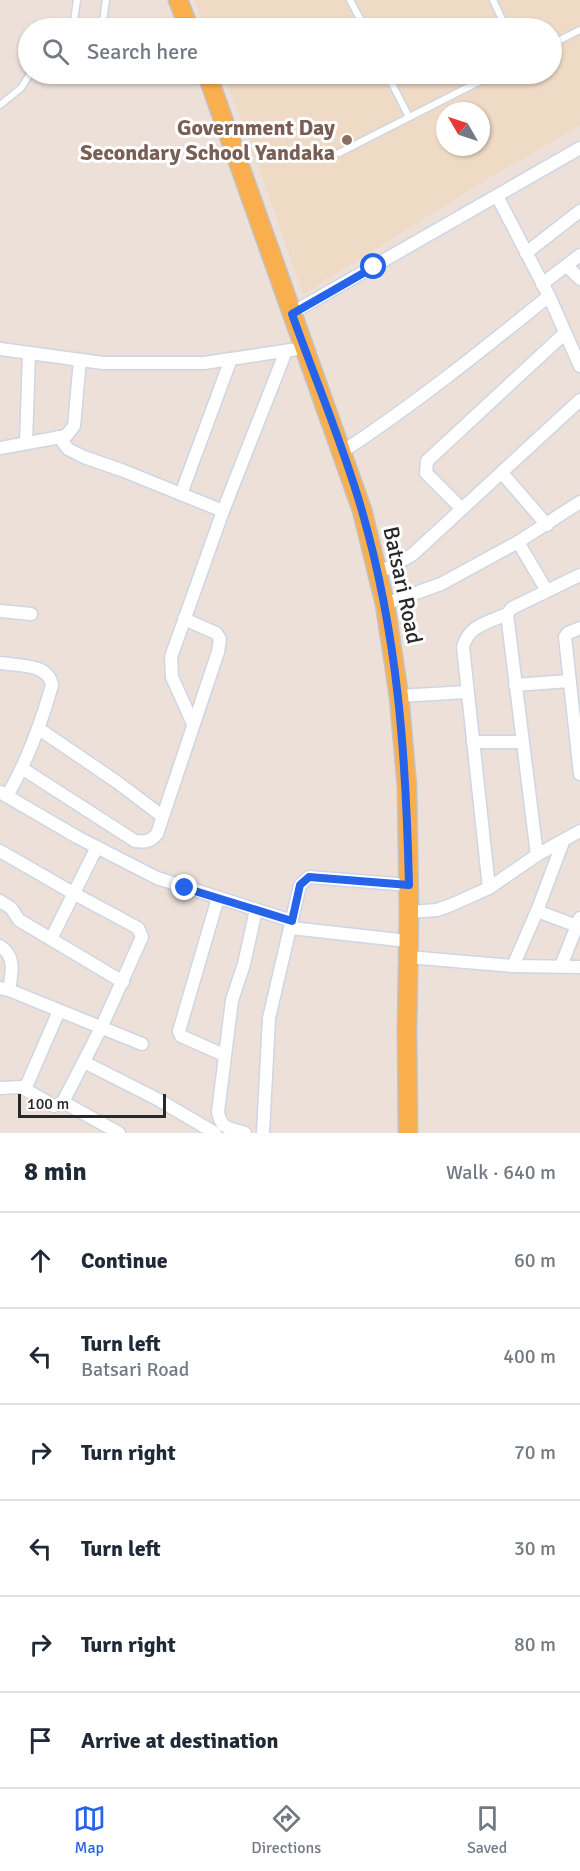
<!DOCTYPE html>
<html lang="en">
<head>
<meta charset="utf-8">
<style>
	body { margin:0; font-family:Signika,sans-serif; background:#f2f2f3; color:#1f2937 }
	.compass { position:absolute; left:436px; top:102px; width:54px; height:54px; border-radius:50%; background:#fff; box-shadow:0 2px 4px #0004; rotate:309deg }
	.scale { position:absolute; left:18px; bottom:15px; width:148px; box-sizing:border-box; padding-left:6px; border:3px solid #282828; border-top:0; font-size:16px; line-height:21px; white-space:nowrap; color:#282828; -webkit-text-stroke:4px #fff; paint-order:stroke }
	.stop { position:absolute; width:18px; height:18px; margin:-14px; border:4px solid #2563eb; border-radius:50%; background:#fff }
	.stop.end { background:#2563eb; border-color:#fff; box-shadow:0 2px 6px #0008 }
	.list { margin:0; padding:0; list-style:none }
	h2 { display:flex; justify-content:space-between; align-items:center; height:78px; margin:0; padding:0 24px; font-size:26px }
	h2 small { font-size:20px; font-weight:400; color:#747a83 }
	.list li { display:grid; grid-template-columns:39px 1fr auto; gap:18px; align-items:center; box-sizing:border-box; height:96px; padding:0 24px; border-top:2px solid #e0e1e3 }
	.list b { display:block; font-size:22px; white-space:nowrap }
	.list p { margin:0; font-size:20px; white-space:nowrap; color:#747a83 }
	.list em { font-size:20px; font-style:normal; color:#747a83 }
	.icon { flex:none; width:33px; height:33px; fill:none; stroke:currentColor; stroke-width:2; stroke-linecap:round; stroke-linejoin:round }
	.map { position:relative; flex:none; width:580px; height:1133px; overflow:hidden }
	.search { position:absolute; background:#fff; box-shadow:0 2px 4px #0004; left:18px; right:18px; top:18px; height:66px; display:flex; align-items:center; gap:15px; box-sizing:border-box; padding:0 21px; border-radius:33px; color:#747a83; font-size:22px }
	.sheet { height:654px; background:#fff }
	nav { display:flex; justify-content:space-around; align-items:center; box-sizing:border-box; height:84px; border-top:2px solid #e0e1e3; background:#fff; font-size:16px; color:#747a83 }
	nav a { display:grid; justify-items:center; gap:3px }
	nav .on { color:#2563eb }
	.map>svg:first-child { display:block }
	.education { fill:#efdac6; fill-rule:evenodd }
	.lines { fill:none; stroke-linecap:round; stroke-linejoin:round }
	.lane-casing { stroke:#ced6e3; stroke-width:9 }
	.street-casing { stroke:#ced6e3; stroke-width:15 }
	.primary-casing { stroke:#c3c3c3; stroke-width:21 }
	.lane { stroke:#fff; stroke-width:6 }
	.street { stroke:#fff; stroke-width:12 }
	.primary { stroke:#faaf4f; stroke-width:18 }
	.route { stroke:#2563eb; stroke-width:8 }
	.education-dot { fill:#8d6e63; stroke:#fff; stroke-width:2 }
	.labels { text-anchor:middle; dominant-baseline:central; stroke-width:6; stroke-linejoin:round; paint-order:stroke }
	.education-label { font-size:22px; font-weight:bold; fill:#785e54; stroke:#fff; text-anchor:end }
	.street-label { font-size:22px; fill:#282828; stroke:#fff }
</style>
</head>
<body>
<div class="map">
<svg width="580" height="1133" viewBox="0 0 580 1133">
	<rect width="100%" height="100%" fill="#ece0d9"/>
	<path class="education" d="M194 0H580V126L489 178 303 294 247 133 223 74H552V28H205ZM445 111H481V147H445Z"/>
	<g class="lines">
		<defs>
			<g id="lane">
				<polyline points="350,0 365,28"/>
				<polyline points="493,0 506,28"/>
				<polyline points="73,28 77,0"/>
				<polyline points="102,28 106,0"/>
				<polyline points="552,44 580,30"/>
				<polyline points="387,74 409,117"/>
				<polyline points="0,105 21,88 30,74"/>
				<polyline points="339,153 494,74"/>
			</g>
			<g id="street">
				<polyline points="497,196 549,296 580,366"/>
				<polyline points="526,253 580,211"/>
				<polyline points="567,266 580,279"/>
				<polyline points="542,284 580,255"/>
				<polyline points="292,313 580,148"/>
				<polyline points="0,349 103,363 204,363 304,348"/>
				<polyline points="59,437 68,449 84,457 124,471 223,511"/>
				<polyline points="26,443 29,353"/>
				<polyline points="0,448 66,436 74,426 80,360"/>
				<path d="M342 452C415 404 481 351 549 296"/>
				<polyline points="502,473 547,525"/>
				<polyline points="181,494 231,359"/>
				<polyline points="462,509 426,473 427,461 565,333"/>
				<polyline points="518,542 547,591"/>
				<polyline points="378,573 412,555 580,400"/>
				<polyline points="385,604 441,584 518,542 580,502"/>
				<polyline points="0,611 31,614"/>
				<polyline points="580,628 568,633 565,637 580,774"/>
				<path d="M0 663C18 666 48 663 52 685 41 724 28 760 7 796"/>
				<polyline points="515,685 569,681"/>
				<polyline points="399,696 467,692"/>
				<polyline points="193,724 172,677 171,657 223,511 286,351"/>
				<polyline points="39,729 117,782 162,816"/>
				<polyline points="473,742 522,742"/>
				<path d="M23 769 135 841C145 842 150 842 157 834L218 652 220 639 216 633 184 619"/>
				<polyline points="0,792 77,837 157,878 292,921"/>
				<polyline points="0,851 73,893 138,928 142,937 101,1028 63,1102 54,1106 21,1087 0,1088"/>
				<polyline points="537,855 507,614 512,608 580,575"/>
				<path d="M489 888 463 647C469 625 487 623 507 614"/>
				<polyline points="218,898 179,1031 181,1036 224,1055"/>
				<polyline points="0,901 11,908 19,920 123,982"/>
				<polyline points="537,911 577,926"/>
				<polyline points="409,912 437,910 451,905 489,888 537,855 580,831"/>
				<polyline points="291,928 408,941"/>
				<polyline points="51,939 97,847"/>
				<path d="M0 946C16 956 12 973 9 990"/>
				<polyline points="408,957 513,966 580,967"/>
				<polyline points="513,966 537,911 563,842"/>
				<polyline points="561,966 580,918"/>
				<polyline points="0,988 9,990 142,1044"/>
				<polyline points="84,1062 159,1100 215,1133"/>
				<polyline points="25,1089 59,1011"/>
				<polyline points="63,1102 119,1133"/>
				<path d="M245 1133C230 1128 221 1130 218 1112L232 1000 244 964 256 910"/>
				<polyline points="263,1133 269,1018 300,885 309,877 409,885"/>
			</g>
			<g id="primary">
				<polyline points="178,0 189,28"/>
				<polyline points="207,74 362,510 385,604 399,696 407,787 409,912 407,1031 408,1133"/>
			</g>
		</defs>
		<use href="#lane" class="lane-casing"/>
		<use href="#street" class="street-casing"/>
		<use href="#primary" class="primary-casing"/>
		<use href="#lane" class="lane"/>
		<use href="#street" class="street"/>
		<use href="#primary" class="primary"/>
	</g>
	<g class="lines">
		<path class="route" d="M185 888 292 921 300 885 309 877 409 885C406 756 398 636 362 511 343 444 315 379 292 314L374 267"/>
	</g>
	<circle class="education-dot" cx="347" cy="140" r="6"/>
	<g class="labels">
		<g class="education-label">
			<text x="335" y="127">Government Day<tspan x="335" dy="25">Secondary School Yandaka</tspan></text>
		</g>
		<g class="street-label">
			<text transform="translate(403 585) rotate(78)">Batsari Road</text>
		</g>
	</g>
</svg>
<svg class="compass" viewBox="-18 -18 36 36"><path d="M0-13l5 13h-10z" fill="#e53935"/><path d="M0 13l5-13h-10z" fill="#747a83"/></svg>
<div class="scale">100 m</div>
<div class="stop" style="left:374px;top:267px"></div>
<div class="stop end" style="left:185px;top:888px"></div>
<div class="search"><svg class="icon" aria-label="search" viewBox="0 0 24 24"><circle cx="10" cy="10" r="6"/><path d="M15 15l6 6"/></svg>Search here</div>
</div>
<section class="sheet">
<h2>8 min<small>Walk · 640 m</small></h2>
<ul class="list">
<li><svg class="icon" aria-label="ahead" viewBox="0 0 24 24"><path d="M12 20V5M6 11l6-6 6 6"/></svg><div><b>Continue</b></div><em>60 m</em></li>
<li><svg class="icon" aria-label="left" viewBox="0 0 24 24"><path d="M17 20v-9H6M10 6l-5 5 5 5"/></svg><div><b>Turn left</b><p>Batsari Road</p></div><em>400 m</em></li>
<li><svg class="icon" aria-label="right" viewBox="0 0 24 24"><path d="M7 20v-9h11M14 6l5 5-5 5"/></svg><div><b>Turn right</b></div><em>70 m</em></li>
<li><svg class="icon" aria-label="left" viewBox="0 0 24 24"><path d="M17 20v-9H6M10 6l-5 5 5 5"/></svg><div><b>Turn left</b></div><em>30 m</em></li>
<li><svg class="icon" aria-label="right" viewBox="0 0 24 24"><path d="M7 20v-9h11M14 6l5 5-5 5"/></svg><div><b>Turn right</b></div><em>80 m</em></li>
<li><svg class="icon" aria-label="arrive" viewBox="0 0 24 24"><path d="M6 21V4h12l-3 4 3 4H6"/></svg><div><b>Arrive at destination</b></div></li>
</ul>
</section>
<nav>
<a class="on"><svg class="icon" aria-label="map" viewBox="0 0 24 24"><path d="M3 6l6-2 6 2 6-2v14l-6 2-6-2-6 2zM9 4v14M15 6v14"/></svg>Map</a>
<a><svg class="icon" aria-label="directions" viewBox="0 0 24 24"><path d="M12 3l9 9-9 9-9-9zM9 14v-3h6M13 9l2 2-2 2"/></svg>Directions</a>
<a><svg class="icon" aria-label="saved" viewBox="0 0 24 24"><path d="M7 4h10v16l-5-4-5 4z"/></svg>Saved</a>
</nav>
</body>
</html>
